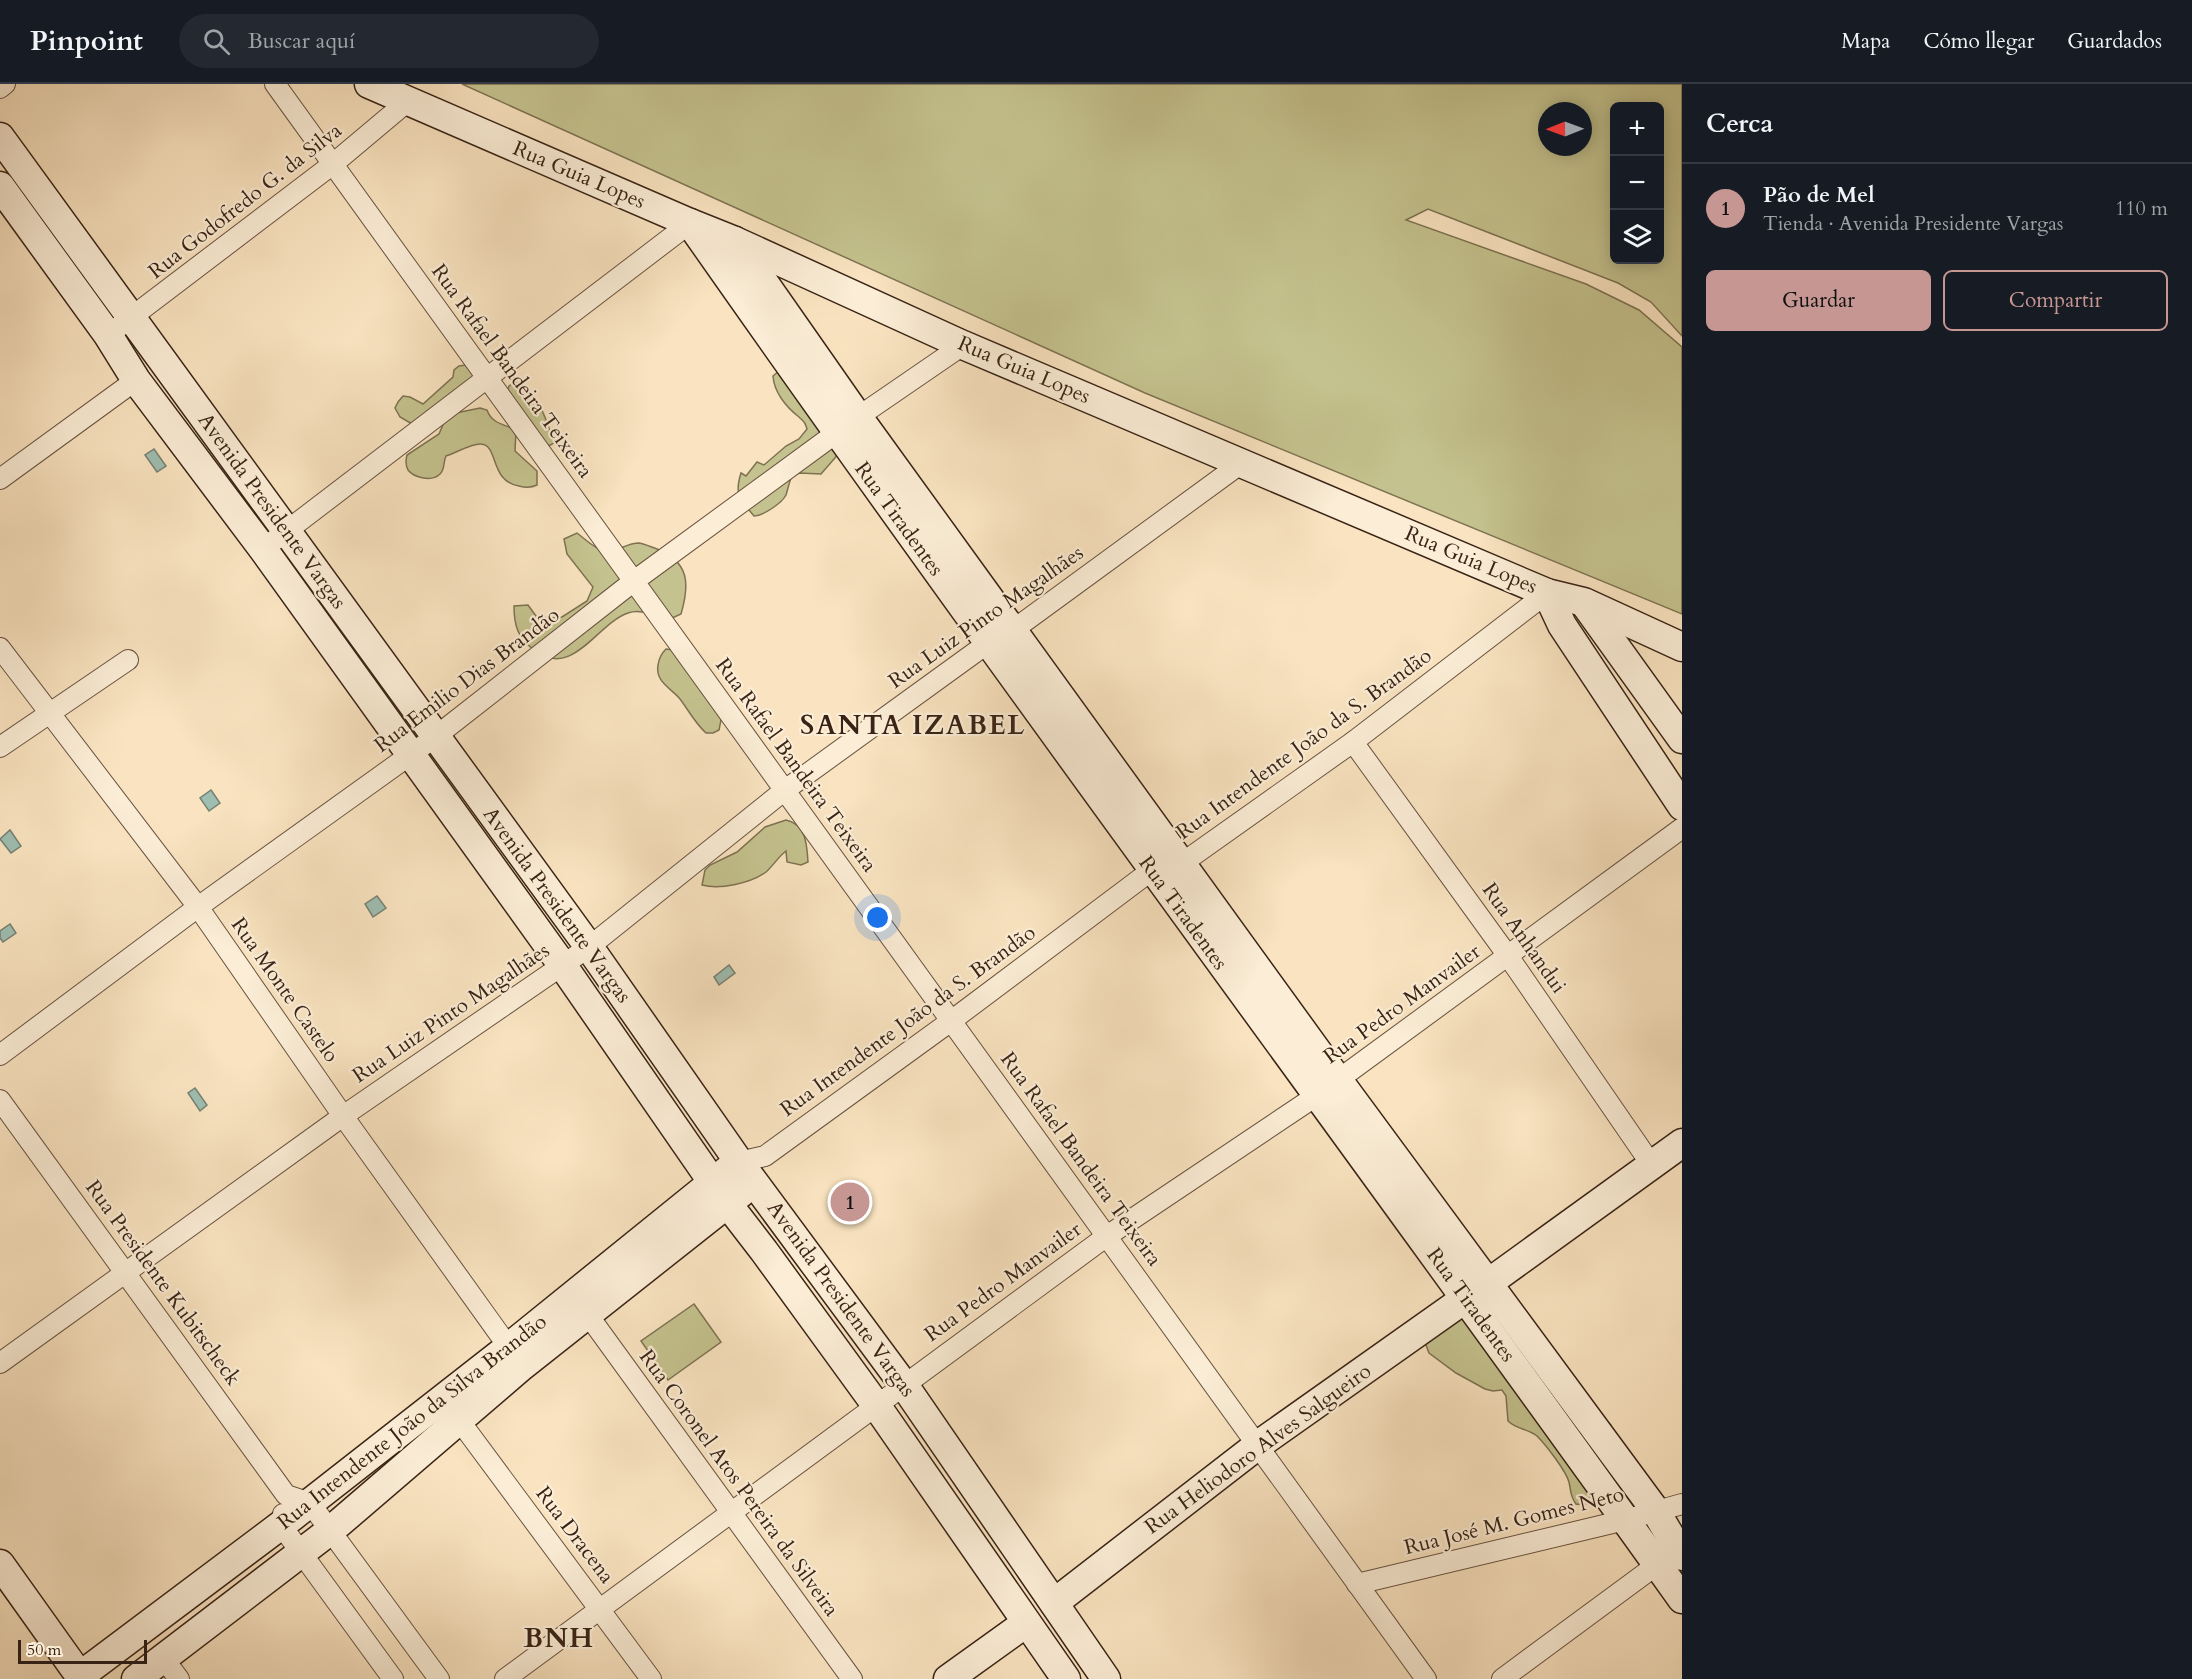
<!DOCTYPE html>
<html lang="es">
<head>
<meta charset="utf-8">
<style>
	body { margin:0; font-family:Cardo,serif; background:#242831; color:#f1f3f6 }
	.controls { position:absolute; right:18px; top:18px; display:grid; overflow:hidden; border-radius:9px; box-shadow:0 3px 15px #0003 }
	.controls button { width:54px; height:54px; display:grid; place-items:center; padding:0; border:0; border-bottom:2px solid #363941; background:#171b24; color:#f1f3f6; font:30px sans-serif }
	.compass { position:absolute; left:1538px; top:18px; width:54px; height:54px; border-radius:50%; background:#171b24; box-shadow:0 3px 15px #0003; rotate:269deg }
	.scale { position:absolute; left:18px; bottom:15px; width:129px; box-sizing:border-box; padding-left:6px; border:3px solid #392315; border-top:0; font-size:16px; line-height:21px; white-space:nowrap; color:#392315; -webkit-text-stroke:4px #fbedd6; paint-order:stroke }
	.you { position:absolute; left:878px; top:834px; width:21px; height:21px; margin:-15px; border:4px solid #fff; border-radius:50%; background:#1a73e8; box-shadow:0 0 0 9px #1a73e833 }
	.badge { display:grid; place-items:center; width:39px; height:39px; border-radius:50%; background:#c59692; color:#111; font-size:20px; font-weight:700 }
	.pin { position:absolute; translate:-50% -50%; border:3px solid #fff; box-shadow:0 2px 6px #0006 }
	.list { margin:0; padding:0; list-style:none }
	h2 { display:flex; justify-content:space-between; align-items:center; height:78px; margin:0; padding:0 24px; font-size:26px }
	h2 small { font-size:20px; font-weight:400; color:#9ea1a6 }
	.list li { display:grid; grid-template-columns:39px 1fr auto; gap:18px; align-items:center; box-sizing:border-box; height:90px; padding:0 24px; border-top:2px solid #363941 }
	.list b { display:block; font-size:22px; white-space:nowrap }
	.list p { margin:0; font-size:20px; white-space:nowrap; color:#9ea1a6 }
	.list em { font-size:20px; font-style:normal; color:#9ea1a6 }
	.actions { display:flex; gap:12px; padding:18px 24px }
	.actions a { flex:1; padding:14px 0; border:2px solid #c59692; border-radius:9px; text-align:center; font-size:21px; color:#c59692 }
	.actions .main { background:#c59692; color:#111 }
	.icon { flex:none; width:33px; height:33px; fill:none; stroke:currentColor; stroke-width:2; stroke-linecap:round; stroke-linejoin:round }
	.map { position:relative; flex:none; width:1682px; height:1595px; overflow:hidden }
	header { display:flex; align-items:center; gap:36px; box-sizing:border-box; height:84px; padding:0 30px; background:#171b24; border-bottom:2px solid #363941 }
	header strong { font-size:28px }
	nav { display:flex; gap:33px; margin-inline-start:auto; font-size:21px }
	.search { width:420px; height:54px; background:#242831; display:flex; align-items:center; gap:15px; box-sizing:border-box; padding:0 21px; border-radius:33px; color:#9ea1a6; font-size:22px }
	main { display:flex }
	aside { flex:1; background:#171b24 }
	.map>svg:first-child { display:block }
	.green { fill:#c4c28e; stroke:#7e7252; stroke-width:1.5; fill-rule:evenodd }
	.water { fill:#9ebeb1; stroke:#768073; stroke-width:1.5 }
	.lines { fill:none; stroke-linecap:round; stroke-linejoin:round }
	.street-casing { stroke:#695340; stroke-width:22 }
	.secondary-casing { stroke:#392315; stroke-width:31 }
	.street { stroke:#fbedd6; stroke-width:20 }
	.secondary { stroke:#fbedd6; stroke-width:28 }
	.labels { text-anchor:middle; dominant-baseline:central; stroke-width:4.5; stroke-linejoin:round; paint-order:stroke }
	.street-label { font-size:21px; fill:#392315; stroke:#fbedd6 }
	.district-label { font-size:27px; font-weight:bold; letter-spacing:1.5px; fill:#392315; stroke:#fbedd6 }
</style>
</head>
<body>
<header>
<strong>Pinpoint</strong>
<div class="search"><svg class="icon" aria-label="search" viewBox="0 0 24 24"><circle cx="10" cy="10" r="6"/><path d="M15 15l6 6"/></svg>Buscar aquí</div>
<nav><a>Mapa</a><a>Cómo llegar</a><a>Guardados</a></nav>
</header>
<main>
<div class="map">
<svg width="1682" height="1595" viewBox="0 0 1682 1595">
	<rect width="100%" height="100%" fill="#f9e3c0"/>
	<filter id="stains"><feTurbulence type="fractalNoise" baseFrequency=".00333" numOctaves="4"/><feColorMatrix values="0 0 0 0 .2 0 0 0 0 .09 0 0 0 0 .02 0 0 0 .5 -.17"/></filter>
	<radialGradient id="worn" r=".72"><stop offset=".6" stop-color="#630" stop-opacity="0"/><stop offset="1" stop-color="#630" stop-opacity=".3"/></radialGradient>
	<g class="green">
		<path d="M462 0H1682V252L1651 218 1618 199 1428 125 1406 136 1586 200 1639 226 1682 263V530L1145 309ZM1614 22H1660V176H1614ZM1547 27H1583V63H1547Z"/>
		<polygon points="466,281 477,291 412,340 400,333 395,324 398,318 403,312 410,313 423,320 453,293 454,286 459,282"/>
		<path d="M779 287 841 367 821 390 799 389 792 392C789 398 788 405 786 411 782 419 763 432 754 432 740 415 734 411 741 389L746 392 757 378 764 381 786 362 799 355 807 345C805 338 804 338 799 333 786 323 774 308 773 292Z"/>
		<path d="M515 298C539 307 547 338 554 359L547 363 507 308 509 302Z"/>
		<path d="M480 324 487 326C492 340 504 340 516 346L515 367 537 387V401C531 404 526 404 519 402 489 397 499 361 481 360 472 359 456 369 446 372 443 378 445 386 440 390 432 398 414 394 408 386 405 381 406 375 407 371L439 350 445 336 451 330Z"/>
		<path d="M577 449C585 455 595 465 604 467 618 469 625 459 639 459 645 460 651 463 657 465 689 478 690 499 681 530L668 536C655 533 642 524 628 529 596 540 573 596 534 566 518 554 514 542 514 522L528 521 536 532 548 534 562 533 587 517 593 503 567 470 564 455Z"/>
		<path d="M666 565 673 566 722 631 719 646 713 649H706C695 639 689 627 680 615 671 604 655 598 658 581 659 574 661 570 666 565Z"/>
		<path d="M786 736C806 740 807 761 808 778L801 781 787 778 786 767C778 773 773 782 766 788 751 799 720 806 702 801L705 786 710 781 737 768 765 743Z"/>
		<polygon points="694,1220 721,1258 668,1296 641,1257"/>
		<path d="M1460 1232 1593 1324 1611 1341 1613 1386 1596 1400 1591 1416 1584 1421 1576 1420C1570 1412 1571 1407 1569 1398 1566 1387 1546 1361 1537 1352 1528 1345 1516 1345 1508 1337L1506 1312 1502 1306 1493 1307 1485 1305 1456 1289 1429 1269 1423 1253Z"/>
	</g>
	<g class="water">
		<polygon points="154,365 166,382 157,388 145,371"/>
		<polygon points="211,706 220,719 209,727 200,714"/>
		<polygon points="10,746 21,762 11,769 0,755"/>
		<polygon points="377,812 386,824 373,833 365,820"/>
		<polygon points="10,840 16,849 3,858 0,854 0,847"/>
		<polygon points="729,881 735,889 719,901 714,893"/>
		<polygon points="195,1004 207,1021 200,1027 188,1009"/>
	</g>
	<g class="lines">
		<defs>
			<g id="street">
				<polyline points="275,0 1426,1595"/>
				<polyline points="0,4 5,0"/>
				<polyline points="108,251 333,80 408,17"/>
				<polyline points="0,395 136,296"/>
				<polyline points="263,465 690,139"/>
				<polyline points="0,564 198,823 343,1032 515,1272"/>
				<polyline points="1353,658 1508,872 1651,1080"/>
				<polyline points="0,663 128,576"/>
				<polyline points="0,971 198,823 435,653 634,497 858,333 963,261"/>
				<polyline points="0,1016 286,1411 310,1419 439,1595"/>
				<polyline points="739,1078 765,1072 951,937 1152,786 1181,780 1353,658 1547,509"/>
				<polyline points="588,1231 852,1595"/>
				<polyline points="0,1279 343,1032 589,863 785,706 988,559 1013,546 1243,378"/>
				<polyline points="459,1336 651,1595"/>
				<polyline points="283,1430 281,1441 393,1595"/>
				<polyline points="1357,1500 1625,1436 1682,1420"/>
				<polyline points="163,1574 179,1595"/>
				<polyline points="505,1595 1107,1152 1316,1012 1682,744"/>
				<polyline points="1502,1595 1666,1474"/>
			</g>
			<g id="secondary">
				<polyline points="369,0 690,139 735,157 963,261 1547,509 1584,518 1682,563"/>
				<polyline points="0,53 589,863 739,1078 904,1301 1106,1595"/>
				<polyline points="0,102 108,251 136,296 263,465 563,882 727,1119 764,1167 876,1321 1066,1595"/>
				<path d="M690 139C1014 602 1353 1055 1682 1515"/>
				<polyline points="735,157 858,333 1338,996 1655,1426 1682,1472"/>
				<polyline points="1547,509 1562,541 1682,722"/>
				<polyline points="1585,520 1682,655"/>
				<polyline points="1487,1200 1682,1059"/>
				<polyline points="0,1480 82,1595"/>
				<polyline points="1054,1519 1258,1361 1466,1214"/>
				<polyline points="80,1592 293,1432 509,1263 728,1086"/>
				<polyline points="136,1595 331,1446 522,1282 742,1108"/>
				<polyline points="948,1595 1026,1539"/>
			</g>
		</defs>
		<use href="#street" class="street-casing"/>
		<use href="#secondary" class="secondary-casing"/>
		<use href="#street" class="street"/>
		<use href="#secondary" class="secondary"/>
	</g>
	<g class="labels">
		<g class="street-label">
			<text transform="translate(579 91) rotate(23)">Rua Guia Lopes</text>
			<text transform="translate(245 117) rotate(-38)">Rua Godofredo G. da Silva</text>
			<text transform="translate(1024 286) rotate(23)">Rua Guia Lopes</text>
			<text transform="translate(512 287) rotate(54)">Rua Rafael Bandeira Teixeira</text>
			<text transform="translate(272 427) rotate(54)">Avenida Presidente Vargas</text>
			<text transform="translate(899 435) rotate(54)">Rua Tiradentes</text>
			<text transform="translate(1471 476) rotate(23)">Rua Guia Lopes</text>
			<text transform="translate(986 533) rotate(-35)">Rua Luiz Pinto Magalhães</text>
			<text transform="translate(467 596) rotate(-37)">Rua Emilio Dias Brandão</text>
			<text transform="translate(1304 660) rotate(-36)">Rua Intendente João da S. Brandão</text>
			<text transform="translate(796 681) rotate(54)">Rua Rafael Bandeira Teixeira</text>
			<text transform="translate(557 821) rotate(54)">Avenida Presidente Vargas</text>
			<text transform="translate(1183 829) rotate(54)">Rua Tiradentes</text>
			<text transform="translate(1524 854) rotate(55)">Rua Anhandui</text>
			<text transform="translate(285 906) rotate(55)">Rua Monte Castelo</text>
			<text transform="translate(1402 920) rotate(-36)">Rua Pedro Manvailer</text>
			<text transform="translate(451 929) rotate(-34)">Rua Luiz Pinto Magalhães</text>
			<text transform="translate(908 937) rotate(-36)">Rua Intendente João da S. Brandão</text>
			<text transform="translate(1081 1075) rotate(54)">Rua Rafael Bandeira Teixeira</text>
			<text transform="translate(1003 1198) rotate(-36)">Rua Pedro Manvailer</text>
			<text transform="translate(163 1199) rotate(54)">Rua Presidente Kubitscheck</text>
			<text transform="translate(841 1215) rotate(54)">Avenida Presidente Vargas</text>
			<text transform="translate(1471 1221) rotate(54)">Rua Tiradentes</text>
			<text transform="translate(412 1338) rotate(-38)">Rua Intendente João da Silva Brandão</text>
			<text transform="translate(1258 1365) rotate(-36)">Rua Heliodoro Alves Salgueiro</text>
			<text transform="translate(739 1399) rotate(54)">Rua Coronel Atos Pereira da Silveira</text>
			<text transform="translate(1514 1437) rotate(-14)">Rua José M. Gomes Neto</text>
			<text transform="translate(575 1451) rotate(53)">Rua Dracena</text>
		</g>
		<g class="district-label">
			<text x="913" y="641">SANTA IZABEL</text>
			<text x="559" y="1554">BNH</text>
		</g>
	</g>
	<rect width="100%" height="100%" filter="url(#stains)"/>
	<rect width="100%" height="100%" fill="url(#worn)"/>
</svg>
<div class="controls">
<button>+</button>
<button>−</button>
<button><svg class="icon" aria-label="layers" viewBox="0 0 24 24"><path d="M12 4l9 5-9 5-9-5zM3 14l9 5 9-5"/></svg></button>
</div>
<svg class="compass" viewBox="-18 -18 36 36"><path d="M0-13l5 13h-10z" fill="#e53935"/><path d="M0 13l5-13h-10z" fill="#9ea1a6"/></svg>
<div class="scale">50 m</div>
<div class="you"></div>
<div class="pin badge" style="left:850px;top:1118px">1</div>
</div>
<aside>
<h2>Cerca<small></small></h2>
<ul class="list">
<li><span class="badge">1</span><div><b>Pão de Mel</b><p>Tienda · Avenida Presidente Vargas</p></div><em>110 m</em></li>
</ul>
<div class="actions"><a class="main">Guardar</a><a>Compartir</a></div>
</aside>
</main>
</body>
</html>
